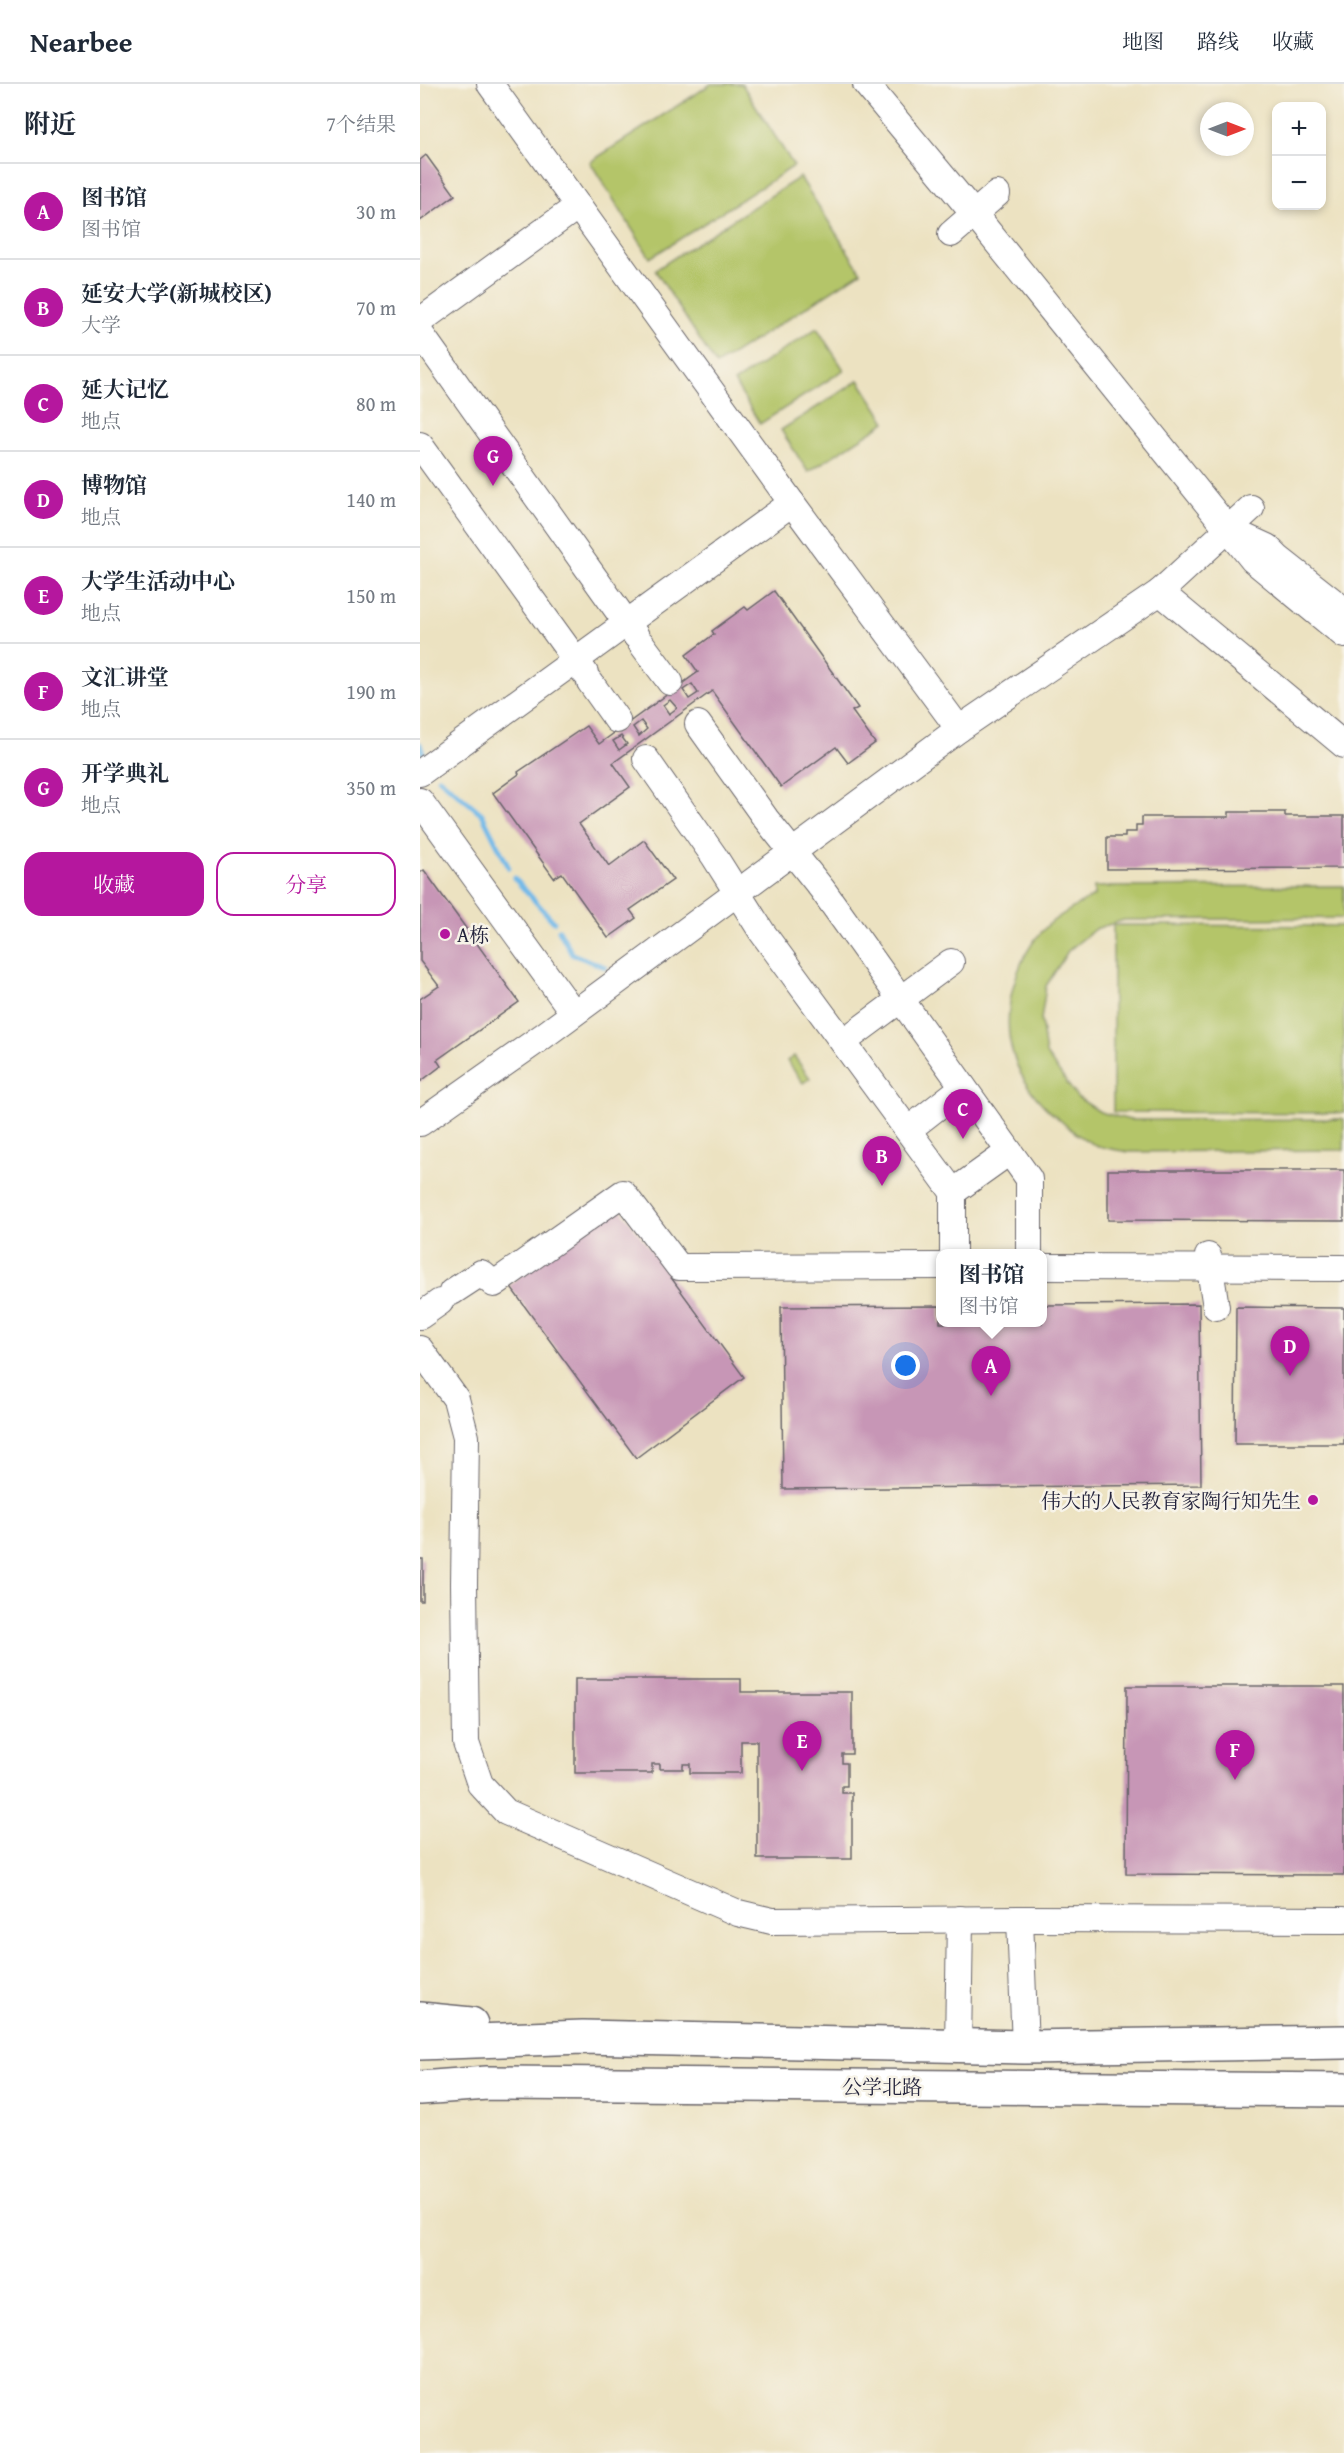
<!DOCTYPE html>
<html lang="zh">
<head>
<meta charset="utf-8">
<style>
	body { margin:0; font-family:"Gentium Book Plus","Noto Serif SC",serif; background:#f6f6f7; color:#1f2937 }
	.controls { position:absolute; right:18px; top:18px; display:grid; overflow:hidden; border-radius:12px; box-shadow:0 3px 9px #0003 }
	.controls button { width:54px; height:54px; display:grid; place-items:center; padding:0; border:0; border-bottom:2px solid #e0e1e3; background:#fff; color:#1f2937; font:30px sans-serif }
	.compass { position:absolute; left:780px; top:18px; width:54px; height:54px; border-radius:50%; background:#fff; box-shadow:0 3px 9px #0003; rotate:90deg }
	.you { position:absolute; left:486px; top:1282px; width:21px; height:21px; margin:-15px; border:4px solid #fff; border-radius:50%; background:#1a73e8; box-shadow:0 0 0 9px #1a73e833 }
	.badge { display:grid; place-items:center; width:39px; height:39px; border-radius:50%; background:#b5179e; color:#fff; font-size:20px; font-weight:700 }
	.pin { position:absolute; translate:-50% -50px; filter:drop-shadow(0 2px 3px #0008) }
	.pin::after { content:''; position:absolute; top:32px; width:21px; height:18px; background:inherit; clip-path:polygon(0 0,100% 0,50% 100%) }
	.popup { position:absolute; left:516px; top:1165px; width:111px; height:78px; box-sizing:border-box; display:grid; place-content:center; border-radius:12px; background:#fff; filter:drop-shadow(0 2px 4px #0005); font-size:20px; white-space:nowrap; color:#747a83 }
	.popup b { font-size:22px; color:#1f2937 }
	.popup::after { content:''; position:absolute; left:50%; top:100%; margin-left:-12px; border:12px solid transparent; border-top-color:#fff }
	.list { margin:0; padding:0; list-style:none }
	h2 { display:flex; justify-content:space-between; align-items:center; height:78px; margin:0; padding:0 24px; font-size:26px }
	h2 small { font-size:20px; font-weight:400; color:#747a83 }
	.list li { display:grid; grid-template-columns:39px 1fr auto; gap:18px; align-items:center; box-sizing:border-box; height:96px; padding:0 24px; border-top:2px solid #e0e1e3 }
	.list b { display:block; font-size:22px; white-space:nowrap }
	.list p { margin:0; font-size:20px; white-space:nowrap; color:#747a83 }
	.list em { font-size:20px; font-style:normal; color:#747a83 }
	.actions { display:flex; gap:12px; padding:18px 24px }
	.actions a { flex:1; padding:14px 0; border:2px solid #b5179e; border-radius:18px; text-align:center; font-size:21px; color:#b5179e }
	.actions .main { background:#b5179e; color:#fff }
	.map { position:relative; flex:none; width:924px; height:2369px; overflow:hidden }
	header { display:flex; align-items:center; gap:36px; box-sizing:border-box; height:84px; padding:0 30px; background:#fff; border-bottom:2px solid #e0e1e3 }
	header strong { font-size:28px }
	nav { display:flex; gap:33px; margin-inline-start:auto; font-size:21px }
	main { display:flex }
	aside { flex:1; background:#fff }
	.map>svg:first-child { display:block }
	.green { fill:#b4c569; stroke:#6b7452; stroke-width:1.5 }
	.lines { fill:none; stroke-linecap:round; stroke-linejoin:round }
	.stream { stroke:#71b9e9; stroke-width:5 }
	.building { fill:#c796b6; fill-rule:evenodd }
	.minor-casing { stroke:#69656a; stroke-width:28 }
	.major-casing { stroke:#69656a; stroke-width:36 }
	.minor { stroke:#fff; stroke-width:26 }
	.major { stroke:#fff; stroke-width:33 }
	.poi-dot { fill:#b5179e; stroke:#f7f3e8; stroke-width:2 }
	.labels { text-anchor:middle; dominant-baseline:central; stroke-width:5; stroke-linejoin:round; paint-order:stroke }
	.poi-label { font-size:20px; fill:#22223b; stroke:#f7f3e8; text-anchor:start }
	.street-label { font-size:20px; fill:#22223b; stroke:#f7f3e8 }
</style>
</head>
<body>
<header>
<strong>Nearbee</strong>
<nav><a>地图</a><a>路线</a><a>收藏</a></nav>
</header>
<main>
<aside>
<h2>附近<small>7个结果</small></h2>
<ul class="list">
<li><span class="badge">A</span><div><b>图书馆</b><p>图书馆</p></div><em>30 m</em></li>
<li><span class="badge">B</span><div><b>延安大学(新城校区)</b><p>大学</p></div><em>70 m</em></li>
<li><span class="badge">C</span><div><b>延大记忆</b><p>地点</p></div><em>80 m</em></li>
<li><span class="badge">D</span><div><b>博物馆</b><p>地点</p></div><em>140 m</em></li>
<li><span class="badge">E</span><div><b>大学生活动中心</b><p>地点</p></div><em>150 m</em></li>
<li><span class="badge">F</span><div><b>文汇讲堂</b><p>地点</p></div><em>190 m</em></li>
<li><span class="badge">G</span><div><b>开学典礼</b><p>地点</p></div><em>350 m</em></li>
</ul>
<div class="actions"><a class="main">收藏</a><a>分享</a></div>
</aside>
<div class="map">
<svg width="924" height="2369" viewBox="0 0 924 2369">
	<rect width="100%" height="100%" fill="#f7f3e8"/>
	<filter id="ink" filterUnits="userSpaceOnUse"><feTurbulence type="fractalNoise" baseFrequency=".0167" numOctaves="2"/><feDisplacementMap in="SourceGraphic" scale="12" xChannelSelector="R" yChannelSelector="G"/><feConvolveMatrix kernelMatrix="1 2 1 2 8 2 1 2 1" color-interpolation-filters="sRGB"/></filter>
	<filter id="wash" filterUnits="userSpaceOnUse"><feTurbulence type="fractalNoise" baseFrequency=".008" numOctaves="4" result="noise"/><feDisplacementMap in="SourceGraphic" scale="24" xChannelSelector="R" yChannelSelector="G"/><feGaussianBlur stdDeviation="1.35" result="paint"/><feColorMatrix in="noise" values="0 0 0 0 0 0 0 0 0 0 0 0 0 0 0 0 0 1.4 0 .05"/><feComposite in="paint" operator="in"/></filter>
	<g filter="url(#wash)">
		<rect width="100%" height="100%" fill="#ece2c1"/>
		<g class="green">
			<polygon points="291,0 322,0 374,82 230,174 170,78"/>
			<polygon points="380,93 441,188 296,281 235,186"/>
			<polygon points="397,244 424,286 340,340 314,298"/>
			<polygon points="439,296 466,338 388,388 361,346"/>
			<path d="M924 802V834L704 836 675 845 648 867 626 902 621 936 626 970 657 1013 680 1028 710 1036 924 1035V1066L709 1068C699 1066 687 1065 678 1062 664 1057 651 1046 640 1036 618 1019 601 997 593 970 580 928 596 872 627 842 640 830 658 821 674 812V803Z"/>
			<polygon points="693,841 924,842 924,1029 693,1028"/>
			<polygon points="374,972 390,994 383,999 367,977"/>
		</g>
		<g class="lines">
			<g class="stream">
				<polyline points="0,660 4,672"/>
				<polyline points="19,694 62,730 89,784"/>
				<polyline points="94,794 134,838"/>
				<polyline points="139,846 152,870 185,883"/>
			</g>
		</g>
		<g id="blocks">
			<g class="building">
				<polygon points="6,71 35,111 0,137 0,76"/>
				<path d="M354 507 438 624 432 627 455 659 428 679 416 663 361 703 292 607 193 679 210 703 159 740 189 782 224 756 253 796 210 826 216 834 188 854 142 789 134 794 73 709 99 690 98 688 166 642 179 660 278 588 266 571 294 550 292 547 325 523 328 526ZM272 600 278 609 269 615 263 606ZM250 616 257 624 249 630 243 621ZM221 637 227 645 219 652 213 643ZM201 652 207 660 199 666 193 657Z"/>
				<polygon points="809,728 865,728 865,732 924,732 924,784 687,785 687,753 705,753 705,748 716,748 716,741 722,741 722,733 809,733"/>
				<polygon points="4,786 99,918 17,976 21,982 0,998 0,915 19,902 0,877 0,789"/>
				<polygon points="688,1086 924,1086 924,1137 688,1136"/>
				<polygon points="197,1120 324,1293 216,1374 89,1201"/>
				<polygon points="779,1220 781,1401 363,1405 361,1223 520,1222 520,1239 622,1239 622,1221"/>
				<polygon points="816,1223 924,1224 924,1360 815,1360"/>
				<rect x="0" y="1475" width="3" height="42"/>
				<polygon points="155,1595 321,1595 321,1608 432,1608 432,1670 422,1670 422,1679 427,1679 427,1702 422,1702 422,1709 432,1709 432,1775 337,1775 337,1657 321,1657 321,1689 270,1689 270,1680 263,1680 263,1685 240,1685 240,1680 232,1680 232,1689 155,1689"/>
				<polygon points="707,1602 924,1602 924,1791 706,1790"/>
			</g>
		</g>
	</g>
	<g filter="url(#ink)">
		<use href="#blocks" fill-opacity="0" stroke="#69656a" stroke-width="1.5"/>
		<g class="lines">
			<defs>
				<g id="minor">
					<polyline points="70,0 372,419 539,645"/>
					<polyline points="446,0 554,130 833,476 924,551"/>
					<polyline points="531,150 577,110"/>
					<polyline points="0,237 158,122"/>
					<polyline points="0,249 216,552"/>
					<polyline points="0,361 165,589"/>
					<polyline points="812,447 847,463 858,474 924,526"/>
					<polyline points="740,508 924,661"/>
					<polyline points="221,559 250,598"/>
					<polyline points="170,598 197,636"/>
					<polyline points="278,640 346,735 402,805 609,1095 609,1170"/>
					<polyline points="226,675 294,772 342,848 533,1108 533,1170"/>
					<polyline points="0,689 372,419"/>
					<polyline points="0,717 153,928"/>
					<polyline points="423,958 531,878"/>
					<polyline points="0,1039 122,953 539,645 740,508 831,424"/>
					<polyline points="488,1046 543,1003"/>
					<polyline points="533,1108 589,1068"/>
					<polyline points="788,1172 796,1223"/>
					<polyline points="622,1183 924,1184"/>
					<polyline points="32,1208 61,1189 74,1200 203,1109 259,1183 520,1182"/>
					<polyline points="0,1232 20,1218"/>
					<polyline points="0,1265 36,1315 46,1353 44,1500 46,1659 60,1700 86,1728 318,1829 352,1837 600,1835 924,1836"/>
					<polyline points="600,1835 605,1963"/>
					<polyline points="538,1963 540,1835"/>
				</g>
				<g id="major">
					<polyline points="0,1935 51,1940"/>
					<polyline points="0,1959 163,1953 605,1963 924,1958"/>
					<polyline points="0,2004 67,1999 924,2006"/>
				</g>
			</defs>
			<use href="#minor" class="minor-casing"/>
			<use href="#major" class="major-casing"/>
			<use href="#minor" class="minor"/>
			<use href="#major" class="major"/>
		</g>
	</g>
	<g class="poi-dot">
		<circle cx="25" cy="850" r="6"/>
		<circle cx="893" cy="1416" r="6"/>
	</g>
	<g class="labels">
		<g class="poi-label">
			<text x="37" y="850">A栋</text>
			<text x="881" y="1416" text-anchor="end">伟大的人民教育家陶行知先生</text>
		</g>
		<g class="street-label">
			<text x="462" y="2002">公学北路</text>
		</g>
	</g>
</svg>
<div class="controls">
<button>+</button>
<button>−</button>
</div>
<svg class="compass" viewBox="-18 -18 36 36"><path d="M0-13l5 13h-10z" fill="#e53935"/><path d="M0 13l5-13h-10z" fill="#747a83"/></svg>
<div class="you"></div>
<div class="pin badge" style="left:571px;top:1312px">A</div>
<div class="popup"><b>图书馆</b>图书馆</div>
<div class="pin badge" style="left:462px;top:1102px">B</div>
<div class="pin badge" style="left:543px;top:1055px">C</div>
<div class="pin badge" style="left:870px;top:1292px">D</div>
<div class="pin badge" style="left:382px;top:1687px">E</div>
<div class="pin badge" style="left:815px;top:1696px">F</div>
<div class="pin badge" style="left:73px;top:402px">G</div>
</div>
</main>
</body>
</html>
